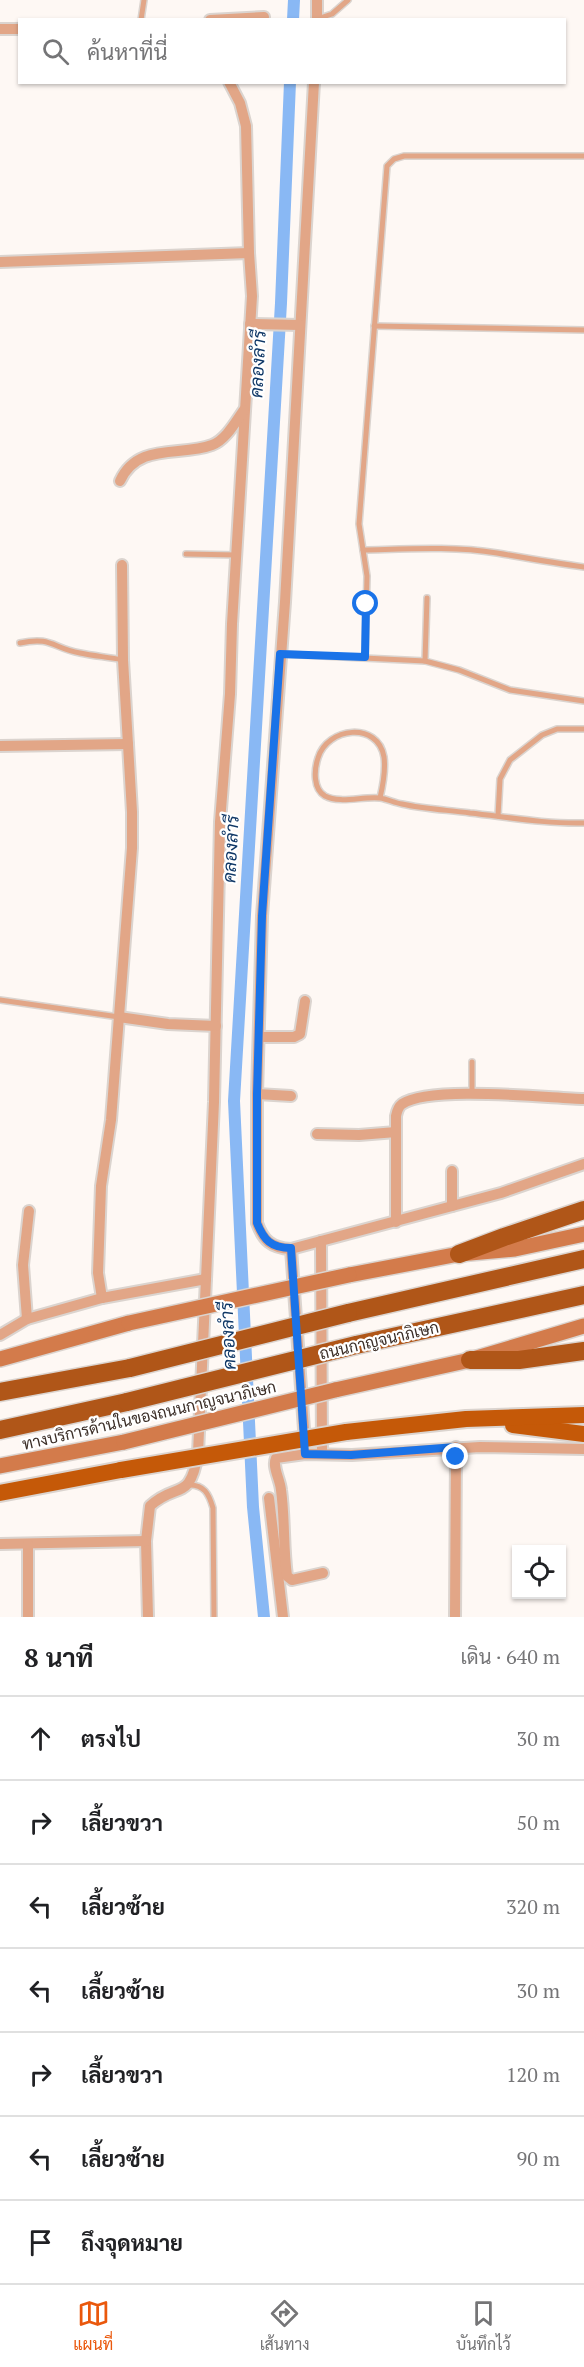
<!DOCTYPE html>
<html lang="th">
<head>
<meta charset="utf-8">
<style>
	body { margin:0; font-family:"PT Serif",Sarabun,serif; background:#f2f2f2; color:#202124 }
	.controls { position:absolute; right:18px; bottom:18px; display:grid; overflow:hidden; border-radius:0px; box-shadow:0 2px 4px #0004 }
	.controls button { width:54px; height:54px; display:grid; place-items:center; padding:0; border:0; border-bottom:2px solid #e0e0e0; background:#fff; color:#202124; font:30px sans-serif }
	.stop { position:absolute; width:18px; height:18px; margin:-14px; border:4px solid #1a73e8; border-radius:50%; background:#fff }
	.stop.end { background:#1a73e8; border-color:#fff; box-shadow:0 2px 6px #0008 }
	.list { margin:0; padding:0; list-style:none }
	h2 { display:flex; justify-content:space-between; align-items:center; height:78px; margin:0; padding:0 24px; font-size:26px }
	h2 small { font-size:20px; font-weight:400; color:#757577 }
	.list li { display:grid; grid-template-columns:39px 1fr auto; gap:18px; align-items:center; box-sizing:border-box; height:84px; padding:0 24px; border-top:2px solid #e0e0e0 }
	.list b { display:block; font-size:22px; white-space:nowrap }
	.list em { font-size:20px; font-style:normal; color:#757577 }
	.icon { flex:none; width:33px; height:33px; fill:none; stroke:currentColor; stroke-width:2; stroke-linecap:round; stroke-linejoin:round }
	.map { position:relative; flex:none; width:584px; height:1617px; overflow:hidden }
	.search { position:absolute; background:#fff; box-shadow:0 2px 4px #0004; left:18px; right:18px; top:18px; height:66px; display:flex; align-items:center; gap:15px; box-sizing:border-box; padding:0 21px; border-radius:0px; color:#757577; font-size:22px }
	.sheet { height:666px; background:#fff }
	nav { display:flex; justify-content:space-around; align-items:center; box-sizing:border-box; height:84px; border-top:2px solid #e0e0e0; background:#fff; font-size:16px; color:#757577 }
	nav a { display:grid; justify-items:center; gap:3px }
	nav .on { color:#ea580c }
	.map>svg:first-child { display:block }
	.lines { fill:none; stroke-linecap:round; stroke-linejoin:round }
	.canal { stroke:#89b8f4; stroke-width:12 }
	.service-casing { stroke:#dbd4cf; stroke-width:8 }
	.minor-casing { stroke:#dbd4cf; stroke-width:14 }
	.secondary-casing { stroke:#dbd4cf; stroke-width:18 }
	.primary-casing { stroke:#dbd4cf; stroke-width:20 }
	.trunk-casing { stroke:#dbd4cf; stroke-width:21 }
	.service { stroke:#e2a687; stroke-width:5 }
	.minor { stroke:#e2a687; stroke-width:10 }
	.secondary { stroke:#d37b4b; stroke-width:15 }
	.primary { stroke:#c55908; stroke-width:16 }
	.trunk { stroke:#b05618; stroke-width:18 }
	.secondary-bridge-casing { stroke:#dbd4cf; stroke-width:18; stroke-linecap:butt }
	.primary-bridge-casing { stroke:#dbd4cf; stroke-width:20; stroke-linecap:butt }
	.trunk-bridge-casing { stroke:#dbd4cf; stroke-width:21; stroke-linecap:butt }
	.secondary-bridge { stroke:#d37b4b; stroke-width:15 }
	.primary-bridge { stroke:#c55908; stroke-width:16 }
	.trunk-bridge { stroke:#b05618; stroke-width:18 }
	.route { stroke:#1a73e8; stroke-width:8 }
	.labels { text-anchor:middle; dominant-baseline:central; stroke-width:4.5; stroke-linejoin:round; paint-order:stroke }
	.street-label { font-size:16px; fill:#3b2e27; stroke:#fff }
	.water-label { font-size:18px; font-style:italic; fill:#0f3766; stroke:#fff }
</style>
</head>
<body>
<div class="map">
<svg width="584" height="1617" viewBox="0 0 584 1617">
	<rect width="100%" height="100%" fill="#fef8f4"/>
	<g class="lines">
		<g class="canal">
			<polyline points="293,20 294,0"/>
			<polyline points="264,1617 253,1507 234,1101 281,303 290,82"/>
		</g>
		<defs>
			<g id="service">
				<polyline points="317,19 332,14 348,0"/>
				<polyline points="141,20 144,0"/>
				<polyline points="374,326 584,330"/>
				<polyline points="363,550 359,524 387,166 394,159 404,156 584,156"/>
				<polyline points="186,554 236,555"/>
				<path d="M20 643C52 636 52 648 80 653 94 656 108 657 123 660"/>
				<polyline points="282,654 425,661 459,670 510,690 584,701"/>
				<path d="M365 657 367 576 363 550C407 549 453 546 497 553 526 558 555 563 584 567"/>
				<polyline points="425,661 427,598"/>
				<path d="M380 798C383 785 386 771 384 757 378 721 327 727 318 758 314 770 313 789 325 796 340 804 363 796 380 798 387 799 395 803 402 804 424 809 448 810 470 813 507 817 546 824 584 823"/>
				<polyline points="498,816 500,779 510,760 542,735 557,729 584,729"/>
				<polyline points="0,1000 119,1017"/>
				<polyline points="472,1062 472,1093"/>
				<path d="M188 1485C204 1484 209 1494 213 1508L214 1617"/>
			</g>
			<g id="minor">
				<polyline points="210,20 264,17"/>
				<polyline points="317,20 317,0"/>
				<polyline points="0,29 20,29"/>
				<polyline points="229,82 240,103 246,126 249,253"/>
				<path d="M314 82 285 602 262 916 257 1094V1223C263 1240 271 1248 291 1249L501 1193 584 1164"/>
				<polyline points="0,262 249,253 252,296 232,624 230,694 220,822 214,1102 206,1279"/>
				<polyline points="250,324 300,325"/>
				<path d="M120 481C138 442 180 457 212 445 226 440 236 421 244 410"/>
				<polyline points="0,746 128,744"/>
				<polyline points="119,1017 168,1024 216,1026"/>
				<polyline points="259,1037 294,1037 300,1034 305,1001"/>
				<polyline points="257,1094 291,1096"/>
				<polyline points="317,1134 359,1135 396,1132"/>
				<polyline points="452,1171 452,1206"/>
				<path d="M396 1222V1116C397 1111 398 1107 402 1104 430 1085 547 1098 584 1099"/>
				<polyline points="321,1241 322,1454"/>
				<polyline points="291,1249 305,1443"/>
				<polyline points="102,1298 98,1273 101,1186 111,1120 132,848 132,812 123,660 122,565"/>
				<polyline points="27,1319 23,1265 29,1211"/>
				<path d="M0 1335 27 1319 102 1298 206 1279 198 1453C190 1503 177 1481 150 1506L146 1541 148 1617"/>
				<polyline points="269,1498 283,1617"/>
				<polyline points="0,1544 146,1541"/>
				<polyline points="28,1544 28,1617"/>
				<path d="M323 1573 292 1580 287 1576C283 1547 285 1518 281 1490 280 1479 272 1467 276 1458L305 1454 352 1455 480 1447 584 1449"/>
				<polyline points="455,1617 456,1447"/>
			</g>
			<g id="secondary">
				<polyline points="349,1275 459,1254 515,1249 584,1234"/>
				<polyline points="0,1359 129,1323"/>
				<polyline points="335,1390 470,1360 584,1326"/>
				<polyline points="0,1466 124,1442"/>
			</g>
			<g id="primary">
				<polyline points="513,1425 584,1434"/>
				<polyline points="346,1432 466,1419 584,1415"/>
				<polyline points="0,1493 121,1470"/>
			</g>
			<g id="trunk">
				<polyline points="459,1254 504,1237 584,1210"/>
				<polyline points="348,1313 584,1259"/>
				<polyline points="356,1345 584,1295"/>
				<polyline points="470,1360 519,1360 584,1351"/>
				<polyline points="0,1392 130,1368"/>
				<polyline points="0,1430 127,1402"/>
			</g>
		</defs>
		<use href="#service" class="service-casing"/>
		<use href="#minor" class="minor-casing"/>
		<use href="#secondary" class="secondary-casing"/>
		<use href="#primary" class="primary-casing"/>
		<use href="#trunk" class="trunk-casing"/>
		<use href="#service" class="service"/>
		<use href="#minor" class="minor"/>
		<use href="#secondary" class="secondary"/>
		<use href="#primary" class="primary"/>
		<use href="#trunk" class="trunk"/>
		<defs>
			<g id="secondary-bridge">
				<polyline points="129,1323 349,1275"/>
				<polyline points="124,1442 335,1390"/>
			</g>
			<polyline id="primary-bridge" points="121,1470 346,1432"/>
			<g id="trunk-bridge">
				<polyline points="130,1368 348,1313"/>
				<polyline points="127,1402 356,1345"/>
			</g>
		</defs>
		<use href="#secondary-bridge" class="secondary-bridge-casing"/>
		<use href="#primary-bridge" class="primary-bridge-casing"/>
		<use href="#trunk-bridge" class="trunk-bridge-casing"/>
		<use href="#secondary-bridge" class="secondary-bridge"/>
		<use href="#primary-bridge" class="primary-bridge"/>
		<use href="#trunk-bridge" class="trunk-bridge"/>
	</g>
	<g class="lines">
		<path class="route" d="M366 604 365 657 280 654 262 916 257 1094V1223C264 1240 271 1248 291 1248L305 1454 351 1455 456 1447V1457"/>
	</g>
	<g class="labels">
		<g class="street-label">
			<text transform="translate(379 1340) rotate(-13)">ถนนกาญจนาภิเษก</text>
			<text transform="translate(149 1415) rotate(-13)">ทางบริการด้านในของถนนกาญจนาภิเษก</text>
		</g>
		<g class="water-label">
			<text transform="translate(257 364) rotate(-87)">คลองลำรี</text>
			<text transform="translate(230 849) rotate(-87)">คลองลำรี</text>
			<text transform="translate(227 1336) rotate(-93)">คลองลำรี</text>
		</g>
	</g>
</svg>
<div class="controls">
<button><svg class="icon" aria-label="locate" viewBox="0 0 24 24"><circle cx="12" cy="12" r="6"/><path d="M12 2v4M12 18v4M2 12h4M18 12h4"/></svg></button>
</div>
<div class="stop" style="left:366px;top:604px"></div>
<div class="stop end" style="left:456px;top:1457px"></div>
<div class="search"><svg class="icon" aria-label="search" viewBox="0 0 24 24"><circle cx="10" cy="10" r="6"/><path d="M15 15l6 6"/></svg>ค้นหาที่นี่</div>
</div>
<section class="sheet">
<h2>8 นาที<small>เดิน · 640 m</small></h2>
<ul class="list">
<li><svg class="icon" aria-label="ahead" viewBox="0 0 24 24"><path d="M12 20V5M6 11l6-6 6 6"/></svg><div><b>ตรงไป</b></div><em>30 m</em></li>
<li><svg class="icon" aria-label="right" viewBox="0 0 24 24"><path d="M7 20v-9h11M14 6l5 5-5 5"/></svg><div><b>เลี้ยวขวา</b></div><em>50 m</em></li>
<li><svg class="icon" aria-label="left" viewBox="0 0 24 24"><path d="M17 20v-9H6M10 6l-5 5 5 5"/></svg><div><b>เลี้ยวซ้าย</b></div><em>320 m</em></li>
<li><svg class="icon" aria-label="left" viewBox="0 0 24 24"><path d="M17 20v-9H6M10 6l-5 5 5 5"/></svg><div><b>เลี้ยวซ้าย</b></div><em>30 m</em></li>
<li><svg class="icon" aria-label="right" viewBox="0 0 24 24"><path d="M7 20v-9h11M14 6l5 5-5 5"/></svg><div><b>เลี้ยวขวา</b></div><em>120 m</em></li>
<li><svg class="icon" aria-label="left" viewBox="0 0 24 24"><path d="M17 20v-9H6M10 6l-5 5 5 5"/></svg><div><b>เลี้ยวซ้าย</b></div><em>90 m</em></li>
<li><svg class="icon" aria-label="arrive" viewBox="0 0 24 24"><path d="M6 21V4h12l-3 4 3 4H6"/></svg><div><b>ถึงจุดหมาย</b></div></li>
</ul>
</section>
<nav>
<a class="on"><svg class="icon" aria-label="map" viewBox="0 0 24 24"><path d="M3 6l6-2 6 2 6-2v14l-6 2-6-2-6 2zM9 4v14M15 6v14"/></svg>แผนที่</a>
<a><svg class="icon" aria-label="directions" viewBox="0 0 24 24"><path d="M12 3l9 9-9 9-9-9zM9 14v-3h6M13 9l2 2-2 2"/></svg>เส้นทาง</a>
<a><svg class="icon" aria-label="saved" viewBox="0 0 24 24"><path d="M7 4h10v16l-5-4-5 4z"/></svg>บันทึกไว้</a>
</nav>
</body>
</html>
